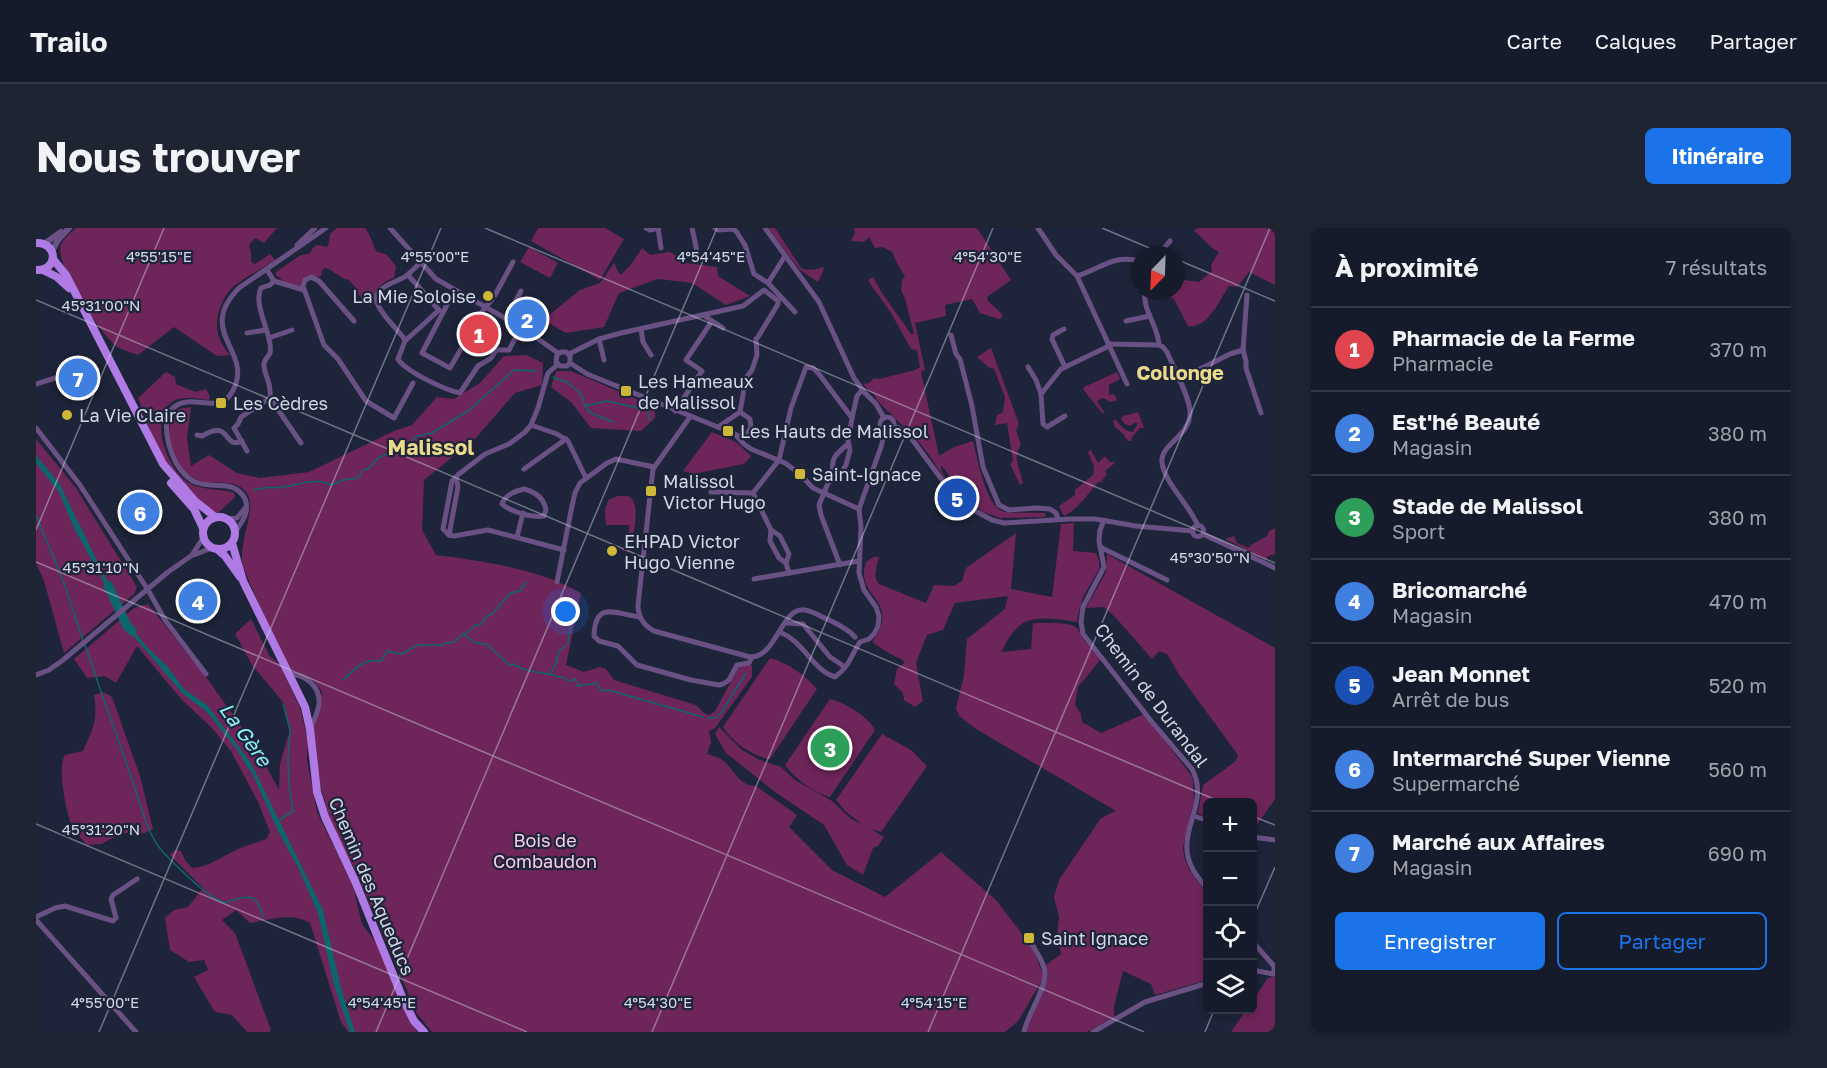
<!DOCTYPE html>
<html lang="fr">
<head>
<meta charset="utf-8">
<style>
	body { margin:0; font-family:"Golos Text",sans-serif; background:#1f2433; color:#f1f3f6 }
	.controls { position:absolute; right:18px; bottom:18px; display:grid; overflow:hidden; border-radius:9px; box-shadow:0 3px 9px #0003 }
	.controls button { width:54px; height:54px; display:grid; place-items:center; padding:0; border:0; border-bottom:2px solid #353947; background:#161b2b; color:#f1f3f6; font:30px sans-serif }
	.compass { position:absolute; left:1095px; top:18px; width:54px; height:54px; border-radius:50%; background:#161b2b; box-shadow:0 3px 9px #0003; rotate:203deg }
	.you { position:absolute; left:530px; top:384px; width:21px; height:21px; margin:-15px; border:4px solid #fff; border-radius:50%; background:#1a73e8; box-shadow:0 0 0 9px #1a73e833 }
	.badge { display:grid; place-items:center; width:39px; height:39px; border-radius:50%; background:#1a73e8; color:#fff; font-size:20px; font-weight:700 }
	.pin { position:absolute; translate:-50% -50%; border:3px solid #fff; box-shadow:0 2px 6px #0006 }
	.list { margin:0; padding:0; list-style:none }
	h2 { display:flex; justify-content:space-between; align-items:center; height:78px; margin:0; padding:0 24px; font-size:26px }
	h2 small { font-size:20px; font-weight:400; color:#9ea1a9 }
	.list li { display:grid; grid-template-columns:39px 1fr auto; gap:18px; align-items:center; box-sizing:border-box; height:84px; padding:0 24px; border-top:2px solid #353947 }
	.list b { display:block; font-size:22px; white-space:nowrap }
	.list p { margin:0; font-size:20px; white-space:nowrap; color:#9ea1a9 }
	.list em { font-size:20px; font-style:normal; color:#9ea1a9 }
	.actions { display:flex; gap:12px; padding:18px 24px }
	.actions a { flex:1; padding:14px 0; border:2px solid #1a73e8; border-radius:9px; text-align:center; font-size:21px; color:#1a73e8 }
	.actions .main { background:#1a73e8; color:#fff }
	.icon { flex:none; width:33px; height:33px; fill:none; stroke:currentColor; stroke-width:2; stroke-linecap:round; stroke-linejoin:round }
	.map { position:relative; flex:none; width:1239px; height:804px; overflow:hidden; border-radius:9px }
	header { display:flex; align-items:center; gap:36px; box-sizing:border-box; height:84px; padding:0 30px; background:#161b2b; border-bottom:2px solid #353947 }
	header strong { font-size:28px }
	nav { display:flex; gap:33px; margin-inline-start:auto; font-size:21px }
	.intro { display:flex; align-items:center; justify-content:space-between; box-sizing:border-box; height:144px; padding:0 36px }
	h1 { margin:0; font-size:42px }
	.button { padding:15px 27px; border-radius:9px; background:#1a73e8; color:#fff; font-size:21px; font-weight:700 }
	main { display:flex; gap:36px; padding:0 36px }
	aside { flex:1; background:#161b2b; border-radius:9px; box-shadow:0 3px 9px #0003 }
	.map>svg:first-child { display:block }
	.green { fill:#6e2559 }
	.water { fill:#0c676d }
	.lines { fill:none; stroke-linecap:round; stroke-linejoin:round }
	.stream { stroke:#0c676d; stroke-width:1.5 }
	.river { stroke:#0c676d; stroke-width:9 }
	.minor { stroke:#6a5184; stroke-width:5 }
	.tertiary { stroke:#6a5184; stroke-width:6 }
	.primary { stroke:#af7ae4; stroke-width:8 }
	.ticks { fill:none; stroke:#d3d8e6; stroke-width:1.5; stroke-opacity:0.45 }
	.poi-dot { fill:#cfb837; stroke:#1e2439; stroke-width:2 }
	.labels { text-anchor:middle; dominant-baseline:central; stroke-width:4.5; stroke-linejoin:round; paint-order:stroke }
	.poi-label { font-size:18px; fill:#d3d8e6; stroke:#1e2439; text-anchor:start }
	.street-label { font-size:18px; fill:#d3d8e6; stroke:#1e2439 }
	.park-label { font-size:18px; fill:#facce9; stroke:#1e2439 }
	.neighbourhood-label { font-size:20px; font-weight:bold; fill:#eadb8c; stroke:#1e2439 }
	.water-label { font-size:20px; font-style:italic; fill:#8cf1f8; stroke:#1e2439 }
	.quarter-label { font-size:21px; font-weight:bold; fill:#eadb8c; stroke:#1e2439 }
	.ticks-label { font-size:15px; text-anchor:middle; fill:#d3d8e6; stroke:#1e2439; stroke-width:4.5; stroke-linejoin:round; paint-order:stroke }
</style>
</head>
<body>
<header>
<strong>Trailo</strong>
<nav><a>Carte</a><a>Calques</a><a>Partager</a></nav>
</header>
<div class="intro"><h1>Nous trouver</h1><a class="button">Itinéraire</a></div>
<main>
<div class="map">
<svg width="1239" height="804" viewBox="0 0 1239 804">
	<rect width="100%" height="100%" fill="#1e2439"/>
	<g class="green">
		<path d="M40 0H241L228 15 219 10 213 17 215 25V34L219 36 234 26 239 32C226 41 211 48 198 58 186 68 178 91 182 106 184 114 189 121 194 127L181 128 138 99 102 127C95 124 86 122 80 118 63 104 25 44 24 22 24 13 33 6 40 0Z"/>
		<path d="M301 0H329C335 7 336 16 341 24L350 26 360 38 358 50C348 53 336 62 337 74L334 75 326 71 319 62 320 60 313 52C304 51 298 42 289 40L286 43 285 48 266 53 264 59 247 53 240 47V44L263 28 274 25 277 20 281 17 291 19 293 14 294 6Z"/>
		<polygon points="502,0 569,0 588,11 564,52 495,13"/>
		<path d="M732 0H739L765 40C771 43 781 42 787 39L788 41 782 54 764 42Z"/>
		<path d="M818 0H941L975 52 951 69 952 73 966 86V90L963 91 944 85 936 71 909 77 910 88 879 95 889 142 885 144 903 228 918 219 937 213C941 229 949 275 966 283 972 286 1000 284 1009 285L1010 289 964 290 948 284 931 273 932 271C921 261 914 247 905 237V242L911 253H910C903 243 897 231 889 222 874 202 855 188 840 171V169L827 156 833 155 838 150 843 151 879 142 884 139 881 122 875 121 855 85 833 54V51L837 49 846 65 875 106H878L869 70 865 62 866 52 869 49 861 35 856 24 847 19 839 20 833 9 828 14 815 13 819 5Z"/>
		<path d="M1161 0H1239V57L1213 44 1201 59 1193 58C1184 71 1172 101 1152 98L1138 71 1123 63H1140V51L1163 54 1176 43 1175 37 1183 24C1171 18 1168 10 1158 3Z"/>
		<polygon points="493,19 522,35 514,50 484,34"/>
		<polygon points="606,20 614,27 634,24 651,35 681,39 682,48 714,68 690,77 656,55 622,51 583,65 568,99 530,105 507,92 544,62 564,55 578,35 584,47 594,38"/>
		<path d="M955 120 983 196 980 202 985 216C976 232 984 239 987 255L984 257 974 236 977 233 971 195 959 197 961 187 967 184 969 169 958 141 952 139 941 129Z"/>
		<path d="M490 127 507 135 506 157 479 165 438 212 388 252 386 302 400 327C447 333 504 341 545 365L530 437 548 444 564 439 570 441 578 452 660 477 668 485 673 487 679 483 702 441 704 438 716 437V449L679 500 673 503 675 514 671 526C675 527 681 529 685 531 698 540 702 558 720 558L761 587 753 599 796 642 849 669 905 624 960 672 996 719 1008 749 982 793 969 804H396L381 786 317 637 304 614 294 592 284 557 277 497 285 471 286 464C278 450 268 446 254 442L233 400 207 339C201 316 220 286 212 267 202 248 177 259 161 252 137 241 123 202 142 181L155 179 151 210 155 238 173 227 201 245 224 250 273 244 358 203 376 197 401 169 418 171 444 155 468 128Z"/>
		<polygon points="520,143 535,143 619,179 619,190 605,203 555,200 535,174 515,159"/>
		<path d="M130 144 139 149 140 156 159 164 170 161 174 168 173 172C162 171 146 167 136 174 112 191 132 243 153 255 167 263 184 260 198 265L199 269 182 285H175L148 257 123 225 102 170Z"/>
		<polygon points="1081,144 1084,151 1073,157 1073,167 1078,166 1081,172 1075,174 1067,170 1061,173 1069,185 1066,185 1047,161 1048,159"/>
		<path d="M1102 184 1108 200H1104L1096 209 1095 213H1092L1088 207 1079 199 1077 193 1080 192C1086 199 1088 203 1097 204L1102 195H1099L1094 198 1089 196 1085 191 1087 188Z"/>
		<polygon points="676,204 700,214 715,228 708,236 657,246 647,243"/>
		<polygon points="0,211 40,260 101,359 98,366 28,425 8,353 0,335"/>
		<path d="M1055 222 1062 235 1069 228 1074 234H1080L1069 243 1071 246 1065 254H1062C1052 266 1042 281 1028 288L1023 278 1039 267V262L1057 247 1058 239 1052 224Z"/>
		<path d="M582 268C584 268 590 268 592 268 607 274 596 312 593 324L586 322V320H592L593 297H570L569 282 572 272Z"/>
		<path d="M1038 295 1037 323 1060 325 1063 333V341L1047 369 1042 387 1041 394C1024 392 995 385 981 400 974 406 970 416 965 424L995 421 997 395H1023L1036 397 1042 401 1047 411 1065 431 1042 459 1039 477 1045 486 1046 494 1065 505 1108 486 1155 547 1157 553 1158 572 1147 619C1148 640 1159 649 1171 665V752L1119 767 1115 756 1087 743 1078 778V789L1051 804H990L1012 749 1010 737 1025 726 1021 709 1023 689 1018 669 1023 652 1065 590 1080 583 940 501 923 488 920 480 928 447 931 411 969 381 972 368 919 375 907 402 891 407 880 435 887 473 879 479 868 472 867 465 858 456 861 441 868 435 867 432 854 426 836 414C847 400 851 385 839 370 835 364 831 360 829 353 827 347 828 341 830 334L838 329H843C841 338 836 349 843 356L890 375 898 357 918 358 926 353 930 340 980 305 975 361 1016 369 1025 296Z"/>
		<polygon points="1239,300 1239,326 1232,328 1230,332 1189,311 1198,308 1201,315 1213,320 1215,317 1231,308 1233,303"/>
		<polygon points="1071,326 1239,420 1239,571 1217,602 1216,574 1172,574 1171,591 1162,585 1167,557 1200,533 1202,527 1142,445 1131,426 1123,423 1116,431 1080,390 1068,379 1050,380 1070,344"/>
		<path d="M112 376 173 453 221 521 243 562 244 536 252 508 254 505 248 475 216 437 199 406 215 391 233 427 244 437 264 480 272 511 271 532 281 584 317 658 326 696 344 720 372 789 381 804H312L305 794 274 695C255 684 234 692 214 695L200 682 186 692 199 705 235 802 233 804H211L196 787 179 784 158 749 172 742 168 732 153 734 134 722 129 690 138 682 152 679 167 660 134 627 139 622 145 623 149 632 156 640C172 639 184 630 198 623 208 618 220 615 230 611L234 604 223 576 195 523 175 499 145 471 101 418 80 455 69 448 51 450 38 431 98 380Z"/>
		<path d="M734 430C752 435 769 447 781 461L734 531H732C715 527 695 513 687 499Z"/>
		<path d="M67 464 76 469 104 548 117 601 109 605H87L65 616 51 617C46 611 40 605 36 598 30 585 21 538 29 527L47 523C57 501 62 492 58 467Z"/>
		<path d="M794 471C810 475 831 488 839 502L794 569C778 565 759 551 749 537Z"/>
		<polygon points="683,499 706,522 724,532 745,539 759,552 796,573 815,591 826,596 810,584 800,572 846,506 875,522 891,538 845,604 835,601 848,609 842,618 837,620 827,647 811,637 788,597 739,564 690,525 679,506"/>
		<polygon points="1239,748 1239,804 1195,804 1210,782 1216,782 1217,772 1232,750"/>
	</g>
	<g class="water">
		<polygon points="0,227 23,255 78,367 76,369 38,300 23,264 0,235"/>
		<polygon points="91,394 110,418 131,438 148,461 171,477 215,535 287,682 305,760 319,804 314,804 298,757 282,685 262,639 242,603 218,549 201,522 171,484 146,465 88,397"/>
	</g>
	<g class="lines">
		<g class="stream">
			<polyline points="517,149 532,155 545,166 549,178 571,173 611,182 614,192"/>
			<polyline points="550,179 553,184 577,194"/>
			<path d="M218 262C233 257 234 261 247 259 262 257 281 249 295 257L307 252 322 250 326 243 333 240 341 231 350 226 373 215 381 208 396 205 432 183 478 142 501 143"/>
			<polyline points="0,287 30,360 47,413"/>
			<path d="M427 406 440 415 451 416 473 437 477 436C490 444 497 443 512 446 518 447 521 450 527 449L533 453 539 451 542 458 561 455 565 463 572 462 667 489"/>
			<path d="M49 417C64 462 81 507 96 552 104 574 111 607 127 624 138 636 172 670 187 674 190 675 192 674 195 673 217 665 221 669 228 690"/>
			<polyline points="514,446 520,435 523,423 532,416 537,373"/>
			<path d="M307 452C318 441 328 430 345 433L351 423 366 426 382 417H406L410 415 419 414C423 405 434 406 439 397H444L451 388 456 386 474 365 484 363 490 354"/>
			<polyline points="672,490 679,490 685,485 710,445"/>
			<polyline points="243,592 257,583 253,557 252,532 254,502 247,476"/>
		</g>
		<polyline class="river" points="72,357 91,398 96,403"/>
		<g class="minor">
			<polyline points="354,0 400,51 485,99 522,125"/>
			<polyline points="610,0 614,2 623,0"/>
			<polyline points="622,0 625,20"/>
			<polyline points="656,0 662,28"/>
			<polyline points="679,0 682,2 696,1 700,3 709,17 718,46 732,55 759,84"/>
			<polyline points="729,0 783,74 818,150 828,164 840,176 848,190"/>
			<polyline points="1002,0 1020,27 1041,48"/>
			<polyline points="261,17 279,0"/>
			<polyline points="1122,27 1134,13"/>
			<path d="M384 35C380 39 375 44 370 48 360 55 331 60 343 79 349 90 359 99 367 109L369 113 362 131C369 143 409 162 424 165L442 138 455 130 460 122H473L485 99"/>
			<polyline points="231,42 238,53 268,62"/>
			<polyline points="1041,48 1091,156"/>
			<path d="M1041 48C1065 41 1077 26 1104 33"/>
			<polyline points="732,55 749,28"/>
			<path d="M1109 63C1106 82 1122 97 1123 117"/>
			<polyline points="459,67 477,34"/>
			<polyline points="1211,67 1207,122 1210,133 1210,140 1225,185"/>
			<polyline points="414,71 386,125 414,140 449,79 456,72"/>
			<polyline points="667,87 687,100"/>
			<polyline points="470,91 485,63"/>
			<polyline points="318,93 283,53 275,49 269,52 267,58 288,117 302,131 330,173 358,190 377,155"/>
			<polyline points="1090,93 1114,88"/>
			<polyline points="605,101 607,114 615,127"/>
			<polyline points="1028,101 1017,107 1016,111 1029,139"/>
			<polyline points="211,105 230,102"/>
			<polyline points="915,107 920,126 924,131 936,178 947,239 963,277 973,282 1001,280 1014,281 1020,285 1022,291"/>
			<polyline points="233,110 256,102"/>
			<polyline points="563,111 568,132"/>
			<polyline points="369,113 403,82 372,47"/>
			<path d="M1073 116 1123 117 1127 119 1131 124C1137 139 1154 169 1154 184 1155 208 1124 216 1126 234 1127 253 1155 279 1162 298"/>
			<polyline points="533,126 563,111 585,105 707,78 728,62 742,73 742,76 722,109"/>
			<polyline points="534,135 531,138 524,138 520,134 521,127 525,124 530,124 534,128 534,135 551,146 699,206 708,216 715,221 749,235 764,246 777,260 823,281"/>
			<polyline points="992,139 1000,152 1005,166 1007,196 1011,199 1029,188"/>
			<polyline points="1142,152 1194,126 1207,122"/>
			<polyline points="0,156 19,150"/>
			<polyline points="1005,166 1025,141 1071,119 1073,116"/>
			<polyline points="234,170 265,215"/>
			<polyline points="639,183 666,143 650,132 676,93"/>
			<polyline points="704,184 710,150 716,142 721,127 720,111"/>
			<path d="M654 189 617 241 602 377C602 389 607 397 618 403L714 429C741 430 745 378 769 382 776 383 784 388 791 391 801 396 812 401 819 409"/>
			<circle cx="851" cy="196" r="7"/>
			<polyline points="816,190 821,168 826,162"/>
			<polyline points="495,197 521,206 532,213 550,250"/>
			<polyline points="858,198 865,201 875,210 912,260 925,275 956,292 968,295 1034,291 1059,291 1100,298 1157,303"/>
			<polyline points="682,199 704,184 714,191 715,199 711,206 702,208"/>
			<polyline points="0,200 44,257 112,362 129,392 170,446"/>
			<path d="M161 207 166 208C196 190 186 222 206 213"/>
			<path d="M211 223 198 200 202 196 205 189 234 170C236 154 229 150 228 138 227 132 232 130 234 125 235 121 234 115 233 111 230 96 218 74 225 60L234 57 238 53"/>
			<polyline points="488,241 530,211"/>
			<path d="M797 250C795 231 797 228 812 216"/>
			<path d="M488 261C500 264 508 270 510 282L508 288C497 290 475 284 466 276 469 267 479 263 488 261Z"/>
			<polyline points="675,264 717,265"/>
			<polyline points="192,291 201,290 210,279"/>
			<path d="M1068 292 1064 302 1063 313 1068 339 1047 379 1045 394 1047 406 1116 494 1156 541C1173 573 1145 598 1152 629 1155 642 1164 652 1172 661"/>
			<circle cx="1162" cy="303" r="5.5"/>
			<polyline points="735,302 744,308 753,326 750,335 753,345"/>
			<path d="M199 304C203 298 209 291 210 284 213 271 204 260 191 258 181 257 169 258 159 254 152 251 144 242 140 235 131 217 120 178 151 174 167 172 186 183 196 164 220 123 158 106 203 60L290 0"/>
			<polyline points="1167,306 1239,340"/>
			<polyline points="413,307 407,301 416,253 423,246 449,226 473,216 489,204 495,197 502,180 512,145 521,137"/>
			<polyline points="413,307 418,308 452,302 528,322"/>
			<polyline points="413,307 422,259 420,249"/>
			<polyline points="481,309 487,285"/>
			<polyline points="1064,319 1131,352"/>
			<polyline points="156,327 167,310"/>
			<polyline points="750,335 743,330 734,313 735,302 717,265 743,232 755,180 770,139 777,140 783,146 816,190 812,213 814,222 810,237 804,247 792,255 783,277 785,287 804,337"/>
			<polyline points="718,351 823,333"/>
			<polyline points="521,354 536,278 539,265 544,255 571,235 580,231 618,239"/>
			<path d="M603 389C578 385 559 373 558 408L563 413 582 418 601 437 655 452 683 457 687 456 693 452 701 437 713 435 716 429"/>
			<polyline points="749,395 767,396 794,429 809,439"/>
			<path d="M743 404C767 412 776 442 799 449 814 438 815 427 824 414L833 411 838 406 842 398 843 388 840 379 828 362 823 345 825 299 823 281 845 219 849 203"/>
			<path d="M253 446C269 446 285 459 283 476 282 484 278 492 275 499"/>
			<polyline points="0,447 13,442 27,432 132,344 155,328 176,320"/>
			<polyline points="1158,588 1172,593"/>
			<polyline points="1216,609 1239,612"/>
			<polyline points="0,689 19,680 29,678 77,693 80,690 75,671 77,667 101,651"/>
			<polyline points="0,692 100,804"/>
			<polyline points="1216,713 1238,738 1238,744 1237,746 1216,742"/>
			<path d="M988 804C991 788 1010 760 1009 746 1009 736 1001 725 996 716"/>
			<polyline points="1057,804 1109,774 1172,755"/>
		</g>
		<g class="tertiary">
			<polyline points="8,16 25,4"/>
			<polyline points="16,23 22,12 33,0"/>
		</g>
		<g class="primary">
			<path d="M0 15C22 14 23 43 0 42"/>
			<polyline points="17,31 30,47 127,236 159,273 179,289"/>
			<polyline points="7,42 21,49 33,60"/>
			<polyline points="135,255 158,281 167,300"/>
			<circle cx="183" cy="305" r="16"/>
			<polyline points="196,315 207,353 269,479 274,501 281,564 289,589 319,653 367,771 378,793 388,804"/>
			<polyline points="181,321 189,328 204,349"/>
		</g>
	</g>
	<path class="ticks" d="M449 0 1239 335M1066 0 1130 27M1140 31 1239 73M0 72 1185 574M0 302 128 0M0 334 1108 804M1216 588 1239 597M0 596 491 804M1216 692 1239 639M63 804 405 0M340 804 681 0M616 804 957 0M892 804 1234 0M1169 804 1178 782"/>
	<g class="poi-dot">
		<circle cx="452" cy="68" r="6"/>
		<rect x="584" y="157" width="12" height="12" rx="3"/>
		<rect x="179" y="169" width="12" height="12" rx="3"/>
		<circle cx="31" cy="187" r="6"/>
		<rect x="686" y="197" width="12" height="12" rx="3"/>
		<rect x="758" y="240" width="12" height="12" rx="3"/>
		<rect x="609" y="257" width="12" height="12" rx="3"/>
		<circle cx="576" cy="323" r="6"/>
		<rect x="987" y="704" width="12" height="12" rx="3"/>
	</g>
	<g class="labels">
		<g class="poi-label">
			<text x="440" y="68" text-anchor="end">La Mie Soloise</text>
			<text x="602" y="153">Les Hameaux<tspan x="602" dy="21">de Malissol</tspan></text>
			<text x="197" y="175">Les Cèdres</text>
			<text x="43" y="187">La Vie Claire</text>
			<text x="704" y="203">Les Hauts de Malissol</text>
			<text x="776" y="246">Saint-Ignace</text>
			<text x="627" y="253">Malissol<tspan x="627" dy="21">Victor Hugo</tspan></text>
			<text x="588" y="313">EHPAD Victor<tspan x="588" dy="21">Hugo Vienne</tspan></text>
			<text x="1005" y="710">Saint Ignace</text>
		</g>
		<g class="street-label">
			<text transform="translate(1116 467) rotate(53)">Chemin de Durandal</text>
			<text transform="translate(336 658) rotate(67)">Chemin des Aqueducs</text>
		</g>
		<g class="park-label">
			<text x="509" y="612">Bois de<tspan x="509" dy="21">Combaudon</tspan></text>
		</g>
		<g class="neighbourhood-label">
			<text x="1144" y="144">Collonge</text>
		</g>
		<g class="water-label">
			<text transform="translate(210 506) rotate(54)">La Gère</text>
		</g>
		<g class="quarter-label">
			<text x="395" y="219">Malissol</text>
		</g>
	</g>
	<g class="ticks-label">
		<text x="399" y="34">4°55'00"E</text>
		<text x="675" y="34">4°54'45"E</text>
		<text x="952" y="34">4°54'30"E</text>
		<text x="123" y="34">4°55'15"E</text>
		<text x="65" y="83">45°31'00"N</text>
		<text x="1174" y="335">45°30'50"N</text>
		<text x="65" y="345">45°31'10"N</text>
		<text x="65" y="607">45°31'20"N</text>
		<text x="69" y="780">4°55'00"E</text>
		<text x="346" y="780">4°54'45"E</text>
		<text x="622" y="780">4°54'30"E</text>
		<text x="898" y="780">4°54'15"E</text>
	</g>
</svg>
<div class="controls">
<button>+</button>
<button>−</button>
<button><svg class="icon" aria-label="locate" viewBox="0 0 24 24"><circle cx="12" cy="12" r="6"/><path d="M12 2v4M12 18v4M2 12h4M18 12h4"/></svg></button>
<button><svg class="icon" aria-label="layers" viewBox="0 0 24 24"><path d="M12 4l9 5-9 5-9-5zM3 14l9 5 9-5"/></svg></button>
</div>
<svg class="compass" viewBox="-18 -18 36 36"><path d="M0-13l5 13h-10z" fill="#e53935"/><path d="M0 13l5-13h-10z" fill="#9ea1a9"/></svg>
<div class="you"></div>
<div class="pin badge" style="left:443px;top:106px;background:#e0444e">1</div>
<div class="pin badge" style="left:491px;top:91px;background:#3f7fe0">2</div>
<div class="pin badge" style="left:794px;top:520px;background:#2e9e5b">3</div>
<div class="pin badge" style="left:162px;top:373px;background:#3f7fe0">4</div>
<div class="pin badge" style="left:921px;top:270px;background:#1a4fb4">5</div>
<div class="pin badge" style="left:104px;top:284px;background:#3f7fe0">6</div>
<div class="pin badge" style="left:42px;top:150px;background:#3f7fe0">7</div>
</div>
<aside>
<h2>À proximité<small>7 résultats</small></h2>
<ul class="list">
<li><span class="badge" style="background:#e0444e">1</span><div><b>Pharmacie de la Ferme</b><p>Pharmacie</p></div><em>370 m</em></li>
<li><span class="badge" style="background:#3f7fe0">2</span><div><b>Est'hé Beauté</b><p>Magasin</p></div><em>380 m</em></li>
<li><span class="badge" style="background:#2e9e5b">3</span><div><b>Stade de Malissol</b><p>Sport</p></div><em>380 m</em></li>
<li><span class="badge" style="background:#3f7fe0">4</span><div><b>Bricomarché</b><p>Magasin</p></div><em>470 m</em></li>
<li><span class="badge" style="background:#1a4fb4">5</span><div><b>Jean Monnet</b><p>Arrêt de bus</p></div><em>520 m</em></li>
<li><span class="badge" style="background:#3f7fe0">6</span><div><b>Intermarché Super Vienne</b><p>Supermarché</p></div><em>560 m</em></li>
<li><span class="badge" style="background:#3f7fe0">7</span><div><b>Marché aux Affaires</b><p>Magasin</p></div><em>690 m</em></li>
</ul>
<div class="actions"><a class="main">Enregistrer</a><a>Partager</a></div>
</aside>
</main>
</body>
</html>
